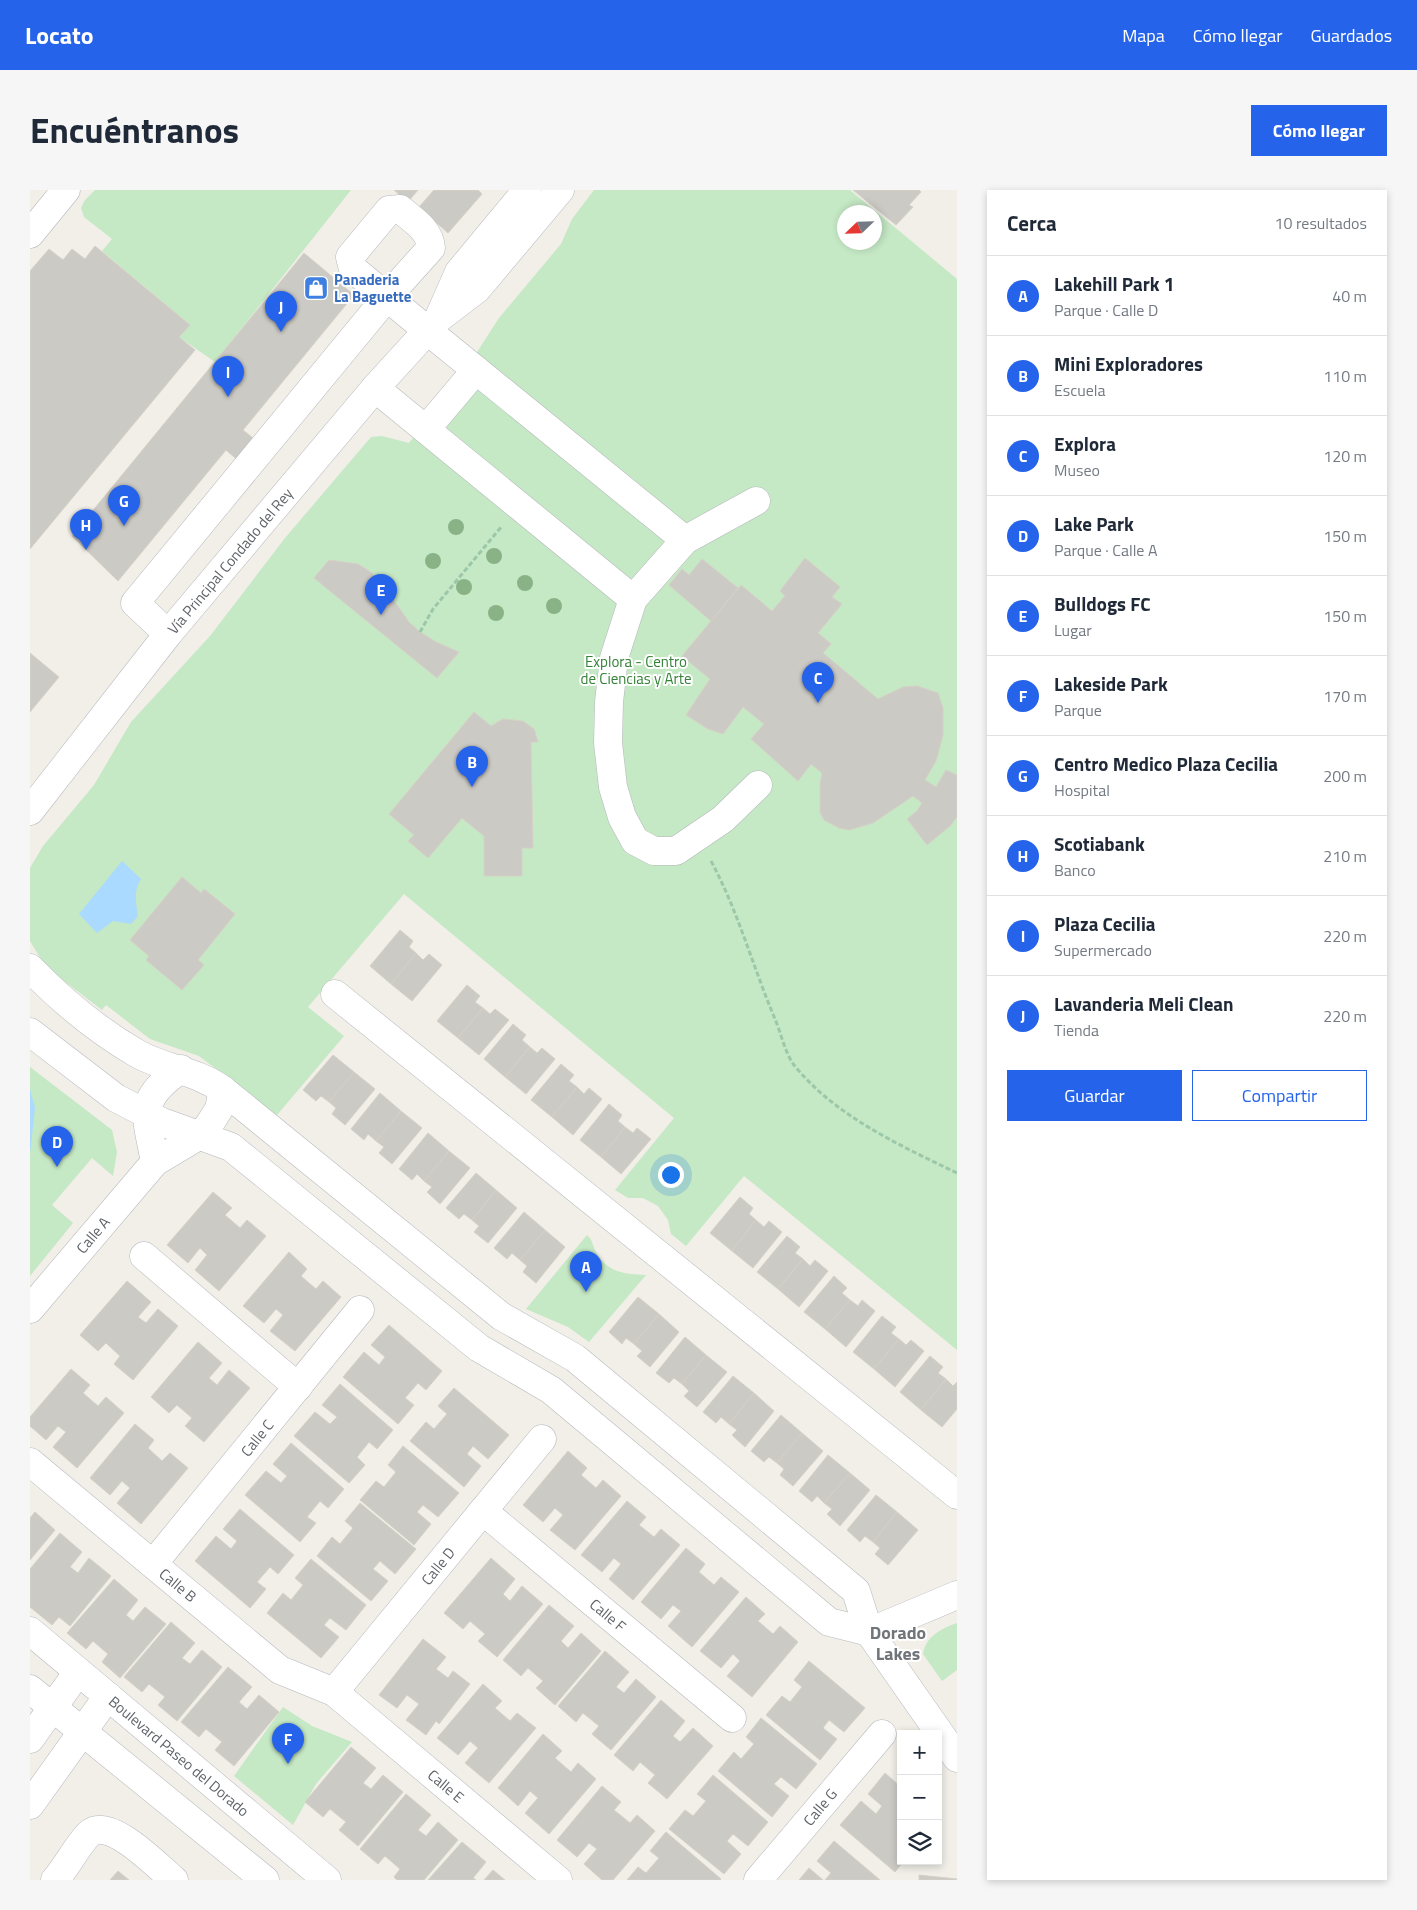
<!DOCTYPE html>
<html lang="es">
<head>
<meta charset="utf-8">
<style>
	body { margin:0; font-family:"Titillium Web",sans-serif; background:#f6f6f7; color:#1f2937 }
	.controls { position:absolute; right:15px; bottom:15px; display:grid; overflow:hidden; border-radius:0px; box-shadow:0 2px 8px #0003 }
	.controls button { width:45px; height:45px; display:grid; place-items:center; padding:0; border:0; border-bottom:1px solid #e0e1e3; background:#fff; color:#1f2937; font:25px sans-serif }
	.compass { position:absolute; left:807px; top:15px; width:45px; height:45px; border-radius:50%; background:#fff; box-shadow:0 2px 8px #0003; rotate:247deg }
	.you { position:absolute; left:640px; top:984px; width:18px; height:18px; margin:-12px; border:4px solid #fff; border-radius:50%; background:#1a73e8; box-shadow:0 0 0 8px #1a73e833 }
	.badge { display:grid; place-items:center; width:32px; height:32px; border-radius:50%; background:#2563eb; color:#fff; font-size:16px; font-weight:700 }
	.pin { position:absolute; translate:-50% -41px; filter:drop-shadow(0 1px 2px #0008) }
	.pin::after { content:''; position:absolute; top:26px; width:18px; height:15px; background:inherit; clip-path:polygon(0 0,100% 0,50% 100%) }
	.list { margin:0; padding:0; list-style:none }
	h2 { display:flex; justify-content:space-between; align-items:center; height:65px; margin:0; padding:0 20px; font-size:21px }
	h2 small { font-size:16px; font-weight:400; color:#747a83 }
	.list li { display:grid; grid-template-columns:32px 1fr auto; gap:15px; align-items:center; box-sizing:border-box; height:80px; padding:0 20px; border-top:1px solid #e0e1e3 }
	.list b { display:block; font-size:19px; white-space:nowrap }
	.list p { margin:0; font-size:16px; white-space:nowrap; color:#747a83 }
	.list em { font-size:16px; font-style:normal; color:#747a83 }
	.actions { display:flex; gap:10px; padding:15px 20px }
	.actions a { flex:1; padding:11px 0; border:1px solid #2563eb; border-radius:0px; text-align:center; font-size:18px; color:#2563eb }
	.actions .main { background:#2563eb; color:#fff }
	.icon { flex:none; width:28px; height:28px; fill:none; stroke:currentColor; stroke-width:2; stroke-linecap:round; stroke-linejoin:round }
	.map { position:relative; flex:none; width:927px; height:1690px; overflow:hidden; border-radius:0px }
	header { display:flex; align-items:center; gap:30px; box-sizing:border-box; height:70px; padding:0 25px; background:#2563eb; color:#fff }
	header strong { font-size:24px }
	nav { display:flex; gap:28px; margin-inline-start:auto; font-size:18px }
	.intro { display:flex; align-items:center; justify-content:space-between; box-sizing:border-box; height:120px; padding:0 30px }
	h1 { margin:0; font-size:35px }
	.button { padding:12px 22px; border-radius:0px; background:#2563eb; color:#fff; font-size:18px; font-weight:700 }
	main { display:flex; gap:30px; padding:0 30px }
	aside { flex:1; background:#fff; border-radius:0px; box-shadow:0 2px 8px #0003 }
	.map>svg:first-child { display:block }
	.green { fill:#c5e8c5; fill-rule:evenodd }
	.water { fill:#aadaff }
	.building { fill:#cccac5; stroke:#d6d1c6 }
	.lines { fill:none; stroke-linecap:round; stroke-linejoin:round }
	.minor-casing { stroke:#b5b8bc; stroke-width:29 }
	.path { stroke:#9cc7a9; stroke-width:3; stroke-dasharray:5 2.5; stroke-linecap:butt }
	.minor { stroke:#fff; stroke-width:28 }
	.tree { fill:#89b387 }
	.labels { text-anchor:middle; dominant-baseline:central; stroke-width:4; stroke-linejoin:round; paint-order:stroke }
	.shop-label { font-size:15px; font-weight:bold; fill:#366cbe; stroke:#fff; text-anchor:start }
	.street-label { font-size:15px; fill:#5f6368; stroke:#fff }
	.park-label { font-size:15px; fill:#348238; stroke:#fff }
	.quarter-label { font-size:18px; font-weight:bold; fill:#70757a; stroke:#fff }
</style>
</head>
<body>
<header>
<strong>Locato</strong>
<nav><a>Mapa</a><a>Cómo llegar</a><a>Guardados</a></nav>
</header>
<div class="intro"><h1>Encuéntranos</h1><a class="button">Cómo llegar</a></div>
<main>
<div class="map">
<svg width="927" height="1690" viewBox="0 0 927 1690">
	<rect width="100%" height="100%" fill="#f1efe8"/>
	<g class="green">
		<polygon points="65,0 321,0 185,172 149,147 159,134 72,61 82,49 54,27 51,18 55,10"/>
		<path d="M564 0H820L927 89V1160L714 986 656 1056 641 1044 638 1030 628 1016 613 1008H598L585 1000 644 928 374 704 278 817 314 846 247 925 169 866 120 849 76 815 72 820 25 784 11 769 0 751V678L13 656 64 595 101 532 180 446 255 348 341 247 352 246 379 253 440 173 469 128 531 54 542 29ZM814 22H844V52H814Z"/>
		<polygon points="0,877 82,940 87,962 83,986 62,968 22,1015 43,1033 0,1086"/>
		<path d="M557 1045C563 1050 562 1055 566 1062 578 1083 594 1084 616 1085L559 1152 538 1137 496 1119Z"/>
		<path d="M927 1433V1480L912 1491 893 1464C895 1447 912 1438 927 1433Z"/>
		<polygon points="253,1517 282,1536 322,1552 286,1594 263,1635 204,1586"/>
	</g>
	<g class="water">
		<path d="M92 671 111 689C103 701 106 713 108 726L101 734 83 731 67 743 49 724Z"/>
		<polygon points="0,899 5,918 0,964"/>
	</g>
	<g class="building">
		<polygon points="364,0 388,0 378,12"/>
		<polygon points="404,0 448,0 452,4 418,43 389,17"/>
		<polygon points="823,0 889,0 891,2 879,15 883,17 866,35"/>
		<polygon points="65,56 160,135 149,147 165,160 0,359 0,81 19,59 33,70 42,59 55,69"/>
		<polygon points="274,63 324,105 213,240 228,252 211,273 196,260 88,391 42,346"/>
		<polygon points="775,368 810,397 802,407 812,414 788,443 801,454 793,463 848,509 873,497 887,496 908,503 913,518 913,545 906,571 895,590 906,597 916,580 927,585 927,627 920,636 897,655 877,629 887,621 892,613 883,606 843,633 819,640 809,638 794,630 790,622 790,594 792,583 781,574 768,591 721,549 734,534 713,517 693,544 678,539 656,525 680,489 652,466 711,395 742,421 755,406 750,401"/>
		<polygon points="672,369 708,398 681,431 639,395 652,379 659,385"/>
		<polygon points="299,370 328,374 342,383 355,398 379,432 390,442 406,452 429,462 407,488 284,388"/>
		<polygon points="0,463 29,487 0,522"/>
		<polygon points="444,522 461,536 473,529 493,531 504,539 508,552 501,552 503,658 492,658 492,686 454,686 454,646 432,628 398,668 378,651 384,645 359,624"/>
		<polygon points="152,687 171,703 174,699 205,724 168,770 174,775 152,800 116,770 119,766 100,750"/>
		<polygon points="370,740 383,751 379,757 386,763 361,794 340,776"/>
		<polygon points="386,763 393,770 399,764 412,775 382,811 361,794"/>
		<polygon points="437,795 450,806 445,812 453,818 428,848 407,831"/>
		<polygon points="453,818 460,824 465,819 479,830 449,865 428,848"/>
		<polygon points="483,834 496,845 492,850 500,857 475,887 454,869"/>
		<polygon points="500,857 507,863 512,858 525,869 496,904 475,887"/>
		<polygon points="303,865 324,882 299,912 291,906 286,911 273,900"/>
		<polygon points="531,874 544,885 539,891 547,897 522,927 501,910"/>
		<polygon points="324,882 345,899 315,935 302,924 306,918 299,912"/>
		<polygon points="547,897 554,904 559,898 572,909 543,945 522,927"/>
		<polygon points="350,903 371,921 346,951 338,944 334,950 321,939"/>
		<polygon points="579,914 592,925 588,931 595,937 571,967 550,950"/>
		<polygon points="371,921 392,938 362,974 349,963 354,957 346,951"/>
		<polygon points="595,937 603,943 607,938 621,949 591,984 571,967"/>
		<polygon points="398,943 419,961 394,991 387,984 382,990 369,979"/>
		<polygon points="419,961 440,978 410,1014 397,1002 402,997 394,991"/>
		<polygon points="446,983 466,1000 442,1030 434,1024 429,1029 416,1018"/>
		<polygon points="466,1000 487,1018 458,1053 444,1042 449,1036 442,1030"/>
		<polygon points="183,1002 202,1018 195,1025 210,1038 217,1030 236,1046 189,1101 165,1080 177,1065 170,1058 158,1073 137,1055"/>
		<polygon points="710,1007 723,1018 719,1024 726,1030 702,1061 680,1043"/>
		<polygon points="494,1022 515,1040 490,1070 482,1063 477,1069 464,1058"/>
		<polygon points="726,1030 734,1037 739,1031 752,1042 723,1078 702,1061"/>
		<polygon points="515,1040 535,1057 506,1093 493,1082 497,1076 490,1070"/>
		<polygon points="757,1046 770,1057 765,1063 773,1069 748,1099 727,1082"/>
		<polygon points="259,1062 277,1079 271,1086 286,1099 293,1091 311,1107 265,1161 240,1141 253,1125 246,1119 234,1133 213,1116"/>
		<polygon points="773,1069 780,1076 785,1070 798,1081 769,1117 748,1099"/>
		<polygon points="804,1086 817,1098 812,1103 820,1110 795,1139 774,1122"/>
		<polygon points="97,1091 121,1112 108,1127 116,1133 128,1119 148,1136 103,1190 84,1174 90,1166 76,1153 68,1161 50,1145"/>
		<polygon points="608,1107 629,1124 604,1154 596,1148 592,1154 579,1142"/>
		<polygon points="820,1110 828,1116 832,1110 845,1121 816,1157 795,1139"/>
		<polygon points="629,1124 649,1142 620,1177 607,1166 612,1161 604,1154"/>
		<polygon points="852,1126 866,1137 861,1143 869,1149 844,1179 823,1162"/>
		<polygon points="359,1135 412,1181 396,1200 388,1193 375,1208 384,1215 368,1234 313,1187 334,1162 349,1175 355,1167 341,1155"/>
		<polygon points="655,1147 676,1165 652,1194 644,1188 639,1193 626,1183"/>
		<polygon points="869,1149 876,1155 881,1150 894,1161 865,1197 844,1179"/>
		<polygon points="168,1152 192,1173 179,1188 187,1195 199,1180 220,1198 174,1252 155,1236 162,1228 147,1215 139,1223 121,1207"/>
		<polygon points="676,1165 697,1182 667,1217 654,1206 659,1201 652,1194"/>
		<polygon points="900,1166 913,1177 908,1183 916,1189 891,1220 870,1202"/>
		<polygon points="41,1179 60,1195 53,1203 68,1216 76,1207 94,1223 47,1278 23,1257 36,1242 28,1236 16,1250 0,1236 0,1227"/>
		<polygon points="703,1186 724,1203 699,1234 691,1227 686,1233 673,1222"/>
		<polygon points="916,1189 923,1196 927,1192 927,1219 912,1237 891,1220"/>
		<polygon points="310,1194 363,1240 347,1259 339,1252 327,1267 335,1275 319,1293 264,1246 285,1222 300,1234 307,1227 292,1215"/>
		<polygon points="424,1198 479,1245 458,1269 443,1256 437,1264 451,1276 434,1297 380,1251 396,1232 404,1239 417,1224 408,1216"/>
		<polygon points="724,1203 744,1221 715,1257 702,1245 707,1240 699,1234"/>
		<polygon points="751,1225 772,1243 747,1273 739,1267 734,1272 721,1261"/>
		<polygon points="105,1234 124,1250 118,1258 132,1271 140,1263 158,1278 111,1334 87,1313 100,1298 92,1291 80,1305 60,1288"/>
		<polygon points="772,1243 793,1261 763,1296 750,1285 754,1279 747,1273"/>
		<polygon points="261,1253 314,1299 298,1318 290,1311 277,1327 286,1333 270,1352 215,1305 236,1281 251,1293 257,1286 243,1274"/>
		<polygon points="373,1256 429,1303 408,1327 393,1315 387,1322 401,1334 384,1355 330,1310 346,1291 354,1297 366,1282 358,1275"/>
		<polygon points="538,1261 557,1278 551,1285 566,1298 573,1290 591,1306 545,1360 520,1340 533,1325 525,1318 513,1332 493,1315"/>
		<polygon points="798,1265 820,1283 794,1313 787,1306 782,1312 769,1301"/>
		<polygon points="820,1283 840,1300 810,1336 797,1324 802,1319 794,1313"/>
		<polygon points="846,1305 867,1322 843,1352 835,1346 830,1352 817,1340"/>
		<polygon points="597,1311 616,1327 609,1335 624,1347 631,1339 650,1355 603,1410 579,1389 591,1374 584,1368 572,1382 551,1365"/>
		<polygon points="330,1313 386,1359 365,1384 350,1371 343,1379 358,1391 341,1411 287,1366 302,1347 310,1354 323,1338 315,1331"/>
		<polygon points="210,1319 264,1365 248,1384 240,1377 227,1392 236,1399 220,1418 165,1371 186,1346 201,1359 207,1351 193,1339"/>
		<polygon points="5,1322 25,1340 0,1370 0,1328"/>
		<polygon points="867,1322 888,1340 858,1375 845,1364 850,1358 843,1352"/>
		<polygon points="30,1343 52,1362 40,1377 48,1383 59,1368 81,1386 40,1436 29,1427 22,1435 0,1417 0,1379"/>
		<polygon points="656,1358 675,1374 669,1382 684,1395 691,1387 709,1402 662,1457 638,1436 651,1421 643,1415 631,1429 611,1412"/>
		<polygon points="461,1368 485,1389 473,1404 480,1411 492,1396 513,1414 467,1467 448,1451 455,1444 440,1431 433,1439 414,1423"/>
		<polygon points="281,1369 336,1415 316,1440 300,1428 294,1435 309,1447 291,1468 237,1423 253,1403 261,1410 273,1395 265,1388"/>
		<polygon points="84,1389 108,1410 96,1425 103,1431 115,1417 136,1434 90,1488 72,1472 78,1464 63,1451 56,1459 37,1443"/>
		<polygon points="716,1407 735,1424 728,1431 743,1444 750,1436 768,1452 722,1507 697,1486 710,1471 703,1464 691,1478 670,1461"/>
		<polygon points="519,1415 544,1436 531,1451 538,1458 551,1443 571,1461 525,1515 506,1498 513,1491 498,1478 491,1486 473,1470"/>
		<polygon points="141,1432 165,1453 152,1468 160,1474 172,1460 192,1477 147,1531 128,1515 135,1507 119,1494 112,1502 94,1487"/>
		<polygon points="393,1449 416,1467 406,1479 418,1488 423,1481 440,1494 409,1534 406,1531 396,1545 376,1530 389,1514 377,1505 367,1518 349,1505"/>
		<polygon points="575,1461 599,1482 586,1497 594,1503 606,1489 626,1507 581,1560 562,1544 569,1536 553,1523 546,1532 528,1516"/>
		<polygon points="779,1471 835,1518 814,1542 799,1530 793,1538 807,1549 790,1570 736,1525 752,1506 760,1512 772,1497 764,1490"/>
		<polygon points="198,1477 222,1497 209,1512 217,1519 229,1505 249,1522 204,1576 185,1560 192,1552 176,1539 169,1547 151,1532"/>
		<polygon points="453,1494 472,1511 465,1518 480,1531 487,1523 506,1538 459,1593 435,1573 448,1558 440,1551 428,1565 407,1548"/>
		<polygon points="631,1510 655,1531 643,1546 650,1552 663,1538 683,1556 637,1609 618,1593 625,1585 610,1572 603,1581 584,1565"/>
		<polygon points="731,1528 787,1574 766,1599 751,1587 744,1594 759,1606 742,1627 688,1581 704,1562 711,1569 724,1554 716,1547"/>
		<polygon points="513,1544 532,1561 525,1568 541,1582 548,1573 566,1589 519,1644 495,1623 508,1608 500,1601 488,1616 468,1598"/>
		<polygon points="321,1557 346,1578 333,1593 341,1599 353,1585 373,1602 328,1656 309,1640 316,1632 300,1619 293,1627 275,1612"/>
		<polygon points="855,1583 871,1597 871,1671 874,1671 865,1682 810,1635 831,1611 846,1624 852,1616 838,1604"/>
		<polygon points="683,1585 738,1632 718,1656 703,1644 697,1651 711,1664 694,1684 639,1639 655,1620 663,1626 676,1611 667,1604"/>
		<polygon points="572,1596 591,1612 584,1620 600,1633 607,1625 625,1641 583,1690 572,1690 554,1674 567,1659 559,1653 547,1667 527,1650"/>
		<polygon points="376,1604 401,1625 388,1640 396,1646 408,1632 428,1650 394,1690 367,1690 364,1687 370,1679 355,1666 348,1674 330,1659"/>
		<polygon points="636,1642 691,1689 690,1690 597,1690 608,1677 616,1683 629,1668 620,1661"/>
		<polygon points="804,1651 850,1690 795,1690 801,1683 787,1671"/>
		<polygon points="432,1652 456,1672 443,1688 446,1690 398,1690"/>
		<polygon points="779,1678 793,1690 769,1690"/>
		<polygon points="463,1680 475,1690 454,1690"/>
		<polygon points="88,1681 99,1690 80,1690"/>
		<polygon points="889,1685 927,1689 927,1690 889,1690"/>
	</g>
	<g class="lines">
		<defs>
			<g id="minor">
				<polyline points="0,44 36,0"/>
				<polyline points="410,125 429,82 497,0"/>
				<polyline points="345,198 603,409"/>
				<polyline points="397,238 446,180"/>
				<polyline points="726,311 655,350 603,409 584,468 579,512 578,553 583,597 592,627 605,651 624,661 646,661 693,629 728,595"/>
				<path d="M138 444 105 413 357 107 401 58C400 40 383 30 370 19L359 20 320 67 323 79 398 141 655 350"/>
				<polyline points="0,621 138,444 345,198 409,128 447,99 530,0"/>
				<path d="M0 778C32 811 68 841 108 864 135 879 165 880 193 900L471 1126 545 1168 826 1401 839 1442 927 1568"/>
				<polyline points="305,804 927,1305"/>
				<polyline points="0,842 86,908 132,932 201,957 449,1158 521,1200 799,1432 839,1442 927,1405"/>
				<path d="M125 972C116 924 106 910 151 879"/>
				<polyline points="114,1066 268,1197"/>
				<polyline points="0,1119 125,972 170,945 179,935 189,919 193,900"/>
				<polyline points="0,1272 250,1480 304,1502 528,1690"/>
				<polyline points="453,1321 702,1528"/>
				<polyline points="123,1374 330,1120"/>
				<polyline points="0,1441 297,1690"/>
				<polyline points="0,1499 235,1690"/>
				<polyline points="304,1502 512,1249"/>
				<polyline points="0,1549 48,1482"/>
				<polyline points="0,1615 78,1506"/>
				<path d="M25 1690C36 1678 50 1651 60 1643 81 1627 128 1677 144 1690"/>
				<polyline points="728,1690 852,1544"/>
			</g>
		</defs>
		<use href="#minor" class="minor-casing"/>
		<g class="path">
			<polyline points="390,442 403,419 472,336"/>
			<path d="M681 671C708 721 723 777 745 829 751 843 755 863 764 875 805 926 869 955 927 983"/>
		</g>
		<use href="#minor" class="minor"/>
	</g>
	<g class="tree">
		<circle cx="426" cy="337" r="8"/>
		<circle cx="464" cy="366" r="8"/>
		<circle cx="403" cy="371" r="8"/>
		<circle cx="495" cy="393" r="8"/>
		<circle cx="434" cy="397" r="8"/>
		<circle cx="524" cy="416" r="8"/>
		<circle cx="466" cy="423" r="8"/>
	</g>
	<defs>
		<symbol id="shop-square" viewBox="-11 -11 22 22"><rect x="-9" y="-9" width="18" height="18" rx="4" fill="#3f7fe0" stroke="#fff"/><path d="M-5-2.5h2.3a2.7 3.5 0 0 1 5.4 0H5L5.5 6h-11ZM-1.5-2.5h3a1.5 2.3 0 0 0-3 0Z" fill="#fff"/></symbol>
	</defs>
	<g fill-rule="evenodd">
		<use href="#shop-square" x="272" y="84" width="28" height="28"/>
	</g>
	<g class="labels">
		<g class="shop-label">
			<text x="304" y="89">Panaderia<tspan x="304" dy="17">La Baguette</tspan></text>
		</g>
		<g class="street-label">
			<text transform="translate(200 371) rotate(-50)">Vía Principal Condado del Rey</text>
			<text transform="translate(63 1045) rotate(-50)">Calle A</text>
			<text transform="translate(227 1248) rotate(-51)">Calle C</text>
			<text transform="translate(408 1376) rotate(-51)">Calle D</text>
			<text transform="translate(148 1395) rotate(40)">Calle B</text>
			<text transform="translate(578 1425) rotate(40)">Calle F</text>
			<text transform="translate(149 1566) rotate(40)">Boulevard Paseo del Dorado</text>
			<text transform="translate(416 1596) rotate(40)">Calle E</text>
			<text transform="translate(790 1617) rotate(-50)">Calle G</text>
		</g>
		<g class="park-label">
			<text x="606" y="471">Explora - Centro<tspan x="606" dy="17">de Ciencias y Arte</tspan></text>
		</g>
		<g class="quarter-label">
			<text x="868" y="1442">Dorado<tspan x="868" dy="21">Lakes</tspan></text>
		</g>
	</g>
</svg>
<div class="controls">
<button>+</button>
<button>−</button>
<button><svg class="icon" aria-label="layers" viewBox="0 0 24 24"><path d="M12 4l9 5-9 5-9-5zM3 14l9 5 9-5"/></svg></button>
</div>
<svg class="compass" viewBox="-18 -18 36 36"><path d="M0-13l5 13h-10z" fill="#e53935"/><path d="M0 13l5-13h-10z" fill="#747a83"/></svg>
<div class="you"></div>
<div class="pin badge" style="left:556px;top:1102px">A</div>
<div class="pin badge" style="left:442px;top:597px">B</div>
<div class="pin badge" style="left:788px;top:513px">C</div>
<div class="pin badge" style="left:27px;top:977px">D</div>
<div class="pin badge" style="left:351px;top:425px">E</div>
<div class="pin badge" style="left:258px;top:1574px">F</div>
<div class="pin badge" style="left:94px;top:336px">G</div>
<div class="pin badge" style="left:56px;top:360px">H</div>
<div class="pin badge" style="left:198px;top:207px">I</div>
<div class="pin badge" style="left:251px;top:142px">J</div>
</div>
<aside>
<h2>Cerca<small>10 resultados</small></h2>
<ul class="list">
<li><span class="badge">A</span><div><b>Lakehill Park 1</b><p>Parque · Calle D</p></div><em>40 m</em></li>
<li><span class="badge">B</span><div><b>Mini Exploradores</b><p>Escuela</p></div><em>110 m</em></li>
<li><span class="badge">C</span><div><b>Explora</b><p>Museo</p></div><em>120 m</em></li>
<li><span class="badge">D</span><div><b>Lake Park</b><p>Parque · Calle A</p></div><em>150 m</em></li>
<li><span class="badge">E</span><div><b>Bulldogs FC</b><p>Lugar</p></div><em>150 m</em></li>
<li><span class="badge">F</span><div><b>Lakeside Park</b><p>Parque</p></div><em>170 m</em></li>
<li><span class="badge">G</span><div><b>Centro Medico Plaza Cecilia</b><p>Hospital</p></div><em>200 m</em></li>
<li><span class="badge">H</span><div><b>Scotiabank</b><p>Banco</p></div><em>210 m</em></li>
<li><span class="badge">I</span><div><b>Plaza Cecilia</b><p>Supermercado</p></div><em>220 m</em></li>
<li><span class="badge">J</span><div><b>Lavanderia Meli Clean</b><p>Tienda</p></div><em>220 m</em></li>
</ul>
<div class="actions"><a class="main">Guardar</a><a>Compartir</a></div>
</aside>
</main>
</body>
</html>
